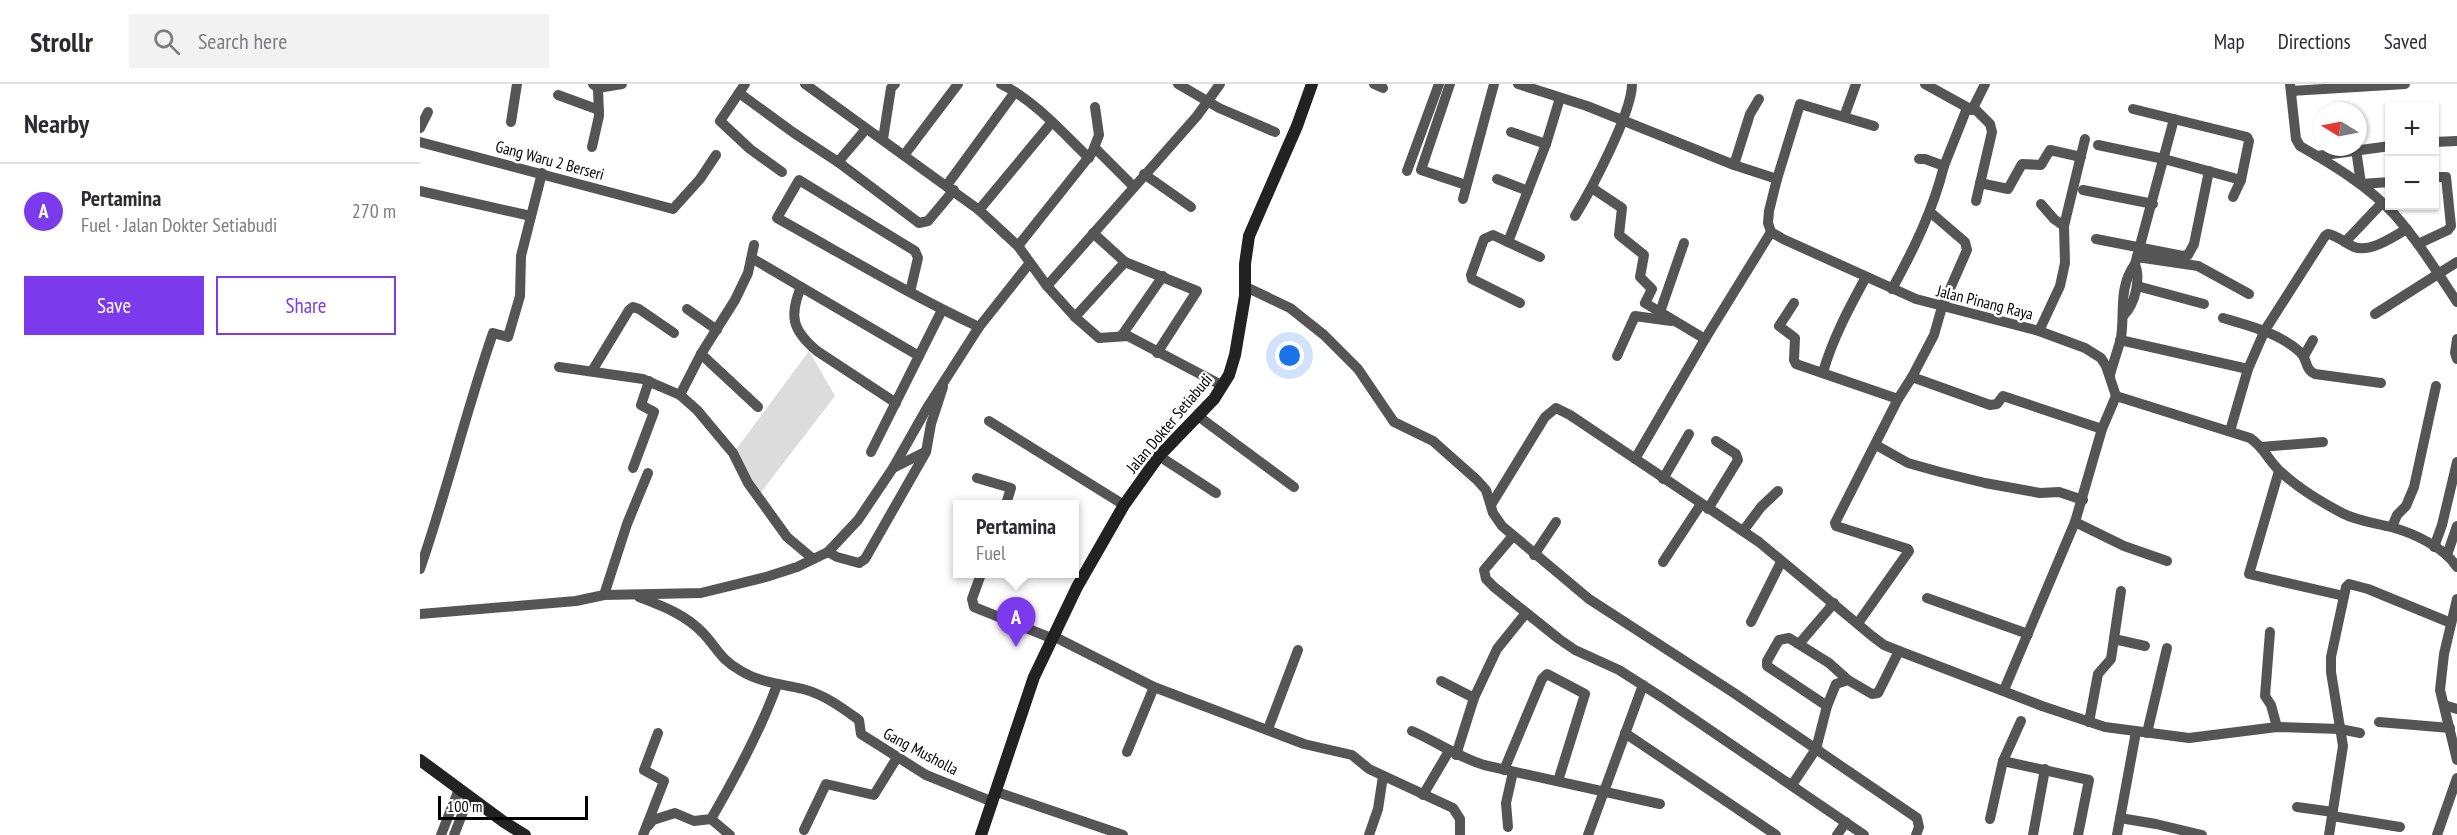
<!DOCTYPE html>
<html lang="en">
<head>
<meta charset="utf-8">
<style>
	body { margin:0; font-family:"PT Sans Narrow",sans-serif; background:#f2f2f3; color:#2b2b33 }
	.controls { position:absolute; right:18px; top:18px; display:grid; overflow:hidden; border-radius:0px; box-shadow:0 2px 4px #0004 }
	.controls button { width:54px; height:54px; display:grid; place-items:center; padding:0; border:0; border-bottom:2px solid #e1e1e2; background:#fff; color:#2b2b33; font:30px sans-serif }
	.compass { position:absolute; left:1893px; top:18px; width:54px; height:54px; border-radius:50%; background:#fff; box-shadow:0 2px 4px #0004; rotate:280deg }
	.scale { position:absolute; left:18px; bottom:15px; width:150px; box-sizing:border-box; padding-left:6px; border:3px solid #000; border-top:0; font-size:16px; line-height:21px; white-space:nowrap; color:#000; -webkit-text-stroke:4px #fff; paint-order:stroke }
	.you { position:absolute; left:870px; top:272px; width:21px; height:21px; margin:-15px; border:4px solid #fff; border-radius:50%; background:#1a73e8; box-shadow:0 0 0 9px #1a73e833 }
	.badge { display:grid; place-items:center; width:39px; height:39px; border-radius:50%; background:#7c3aed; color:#fff; font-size:20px; font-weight:700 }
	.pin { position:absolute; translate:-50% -50px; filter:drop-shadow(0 2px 3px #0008) }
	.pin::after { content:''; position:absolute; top:32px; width:21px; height:18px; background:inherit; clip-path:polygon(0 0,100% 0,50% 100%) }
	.popup { position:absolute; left:533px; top:416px; width:126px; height:78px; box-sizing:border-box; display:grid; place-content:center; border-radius:0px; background:#fff; filter:drop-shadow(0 2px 4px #0005); font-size:20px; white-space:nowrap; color:#7c7c81 }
	.popup b { font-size:22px; color:#2b2b33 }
	.popup::after { content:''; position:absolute; left:50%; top:100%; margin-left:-12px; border:12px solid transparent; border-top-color:#fff }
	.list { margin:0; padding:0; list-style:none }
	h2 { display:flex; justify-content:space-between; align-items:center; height:78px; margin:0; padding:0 24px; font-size:26px }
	h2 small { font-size:20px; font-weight:400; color:#7c7c81 }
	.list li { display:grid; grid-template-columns:39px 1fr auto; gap:18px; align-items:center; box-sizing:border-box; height:96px; padding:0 24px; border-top:2px solid #e1e1e2 }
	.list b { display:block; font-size:22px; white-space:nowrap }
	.list p { margin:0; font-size:20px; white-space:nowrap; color:#7c7c81 }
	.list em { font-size:20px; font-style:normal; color:#7c7c81 }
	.actions { display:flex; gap:12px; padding:18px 24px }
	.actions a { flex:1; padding:14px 0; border:2px solid #7c3aed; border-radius:0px; text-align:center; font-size:21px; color:#7c3aed }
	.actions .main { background:#7c3aed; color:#fff }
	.icon { flex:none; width:33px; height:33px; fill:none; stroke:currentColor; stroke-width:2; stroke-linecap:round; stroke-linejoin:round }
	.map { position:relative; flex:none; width:2037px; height:751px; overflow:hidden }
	header { display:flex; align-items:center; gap:36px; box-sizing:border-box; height:84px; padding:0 30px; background:#fff; border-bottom:2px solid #e1e1e2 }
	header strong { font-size:28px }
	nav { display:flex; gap:33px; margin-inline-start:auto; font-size:21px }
	.search { width:420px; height:54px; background:#f2f2f3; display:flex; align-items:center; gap:15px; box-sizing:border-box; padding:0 21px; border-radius:0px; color:#7c7c81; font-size:22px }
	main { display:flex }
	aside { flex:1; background:#fff }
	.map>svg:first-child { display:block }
	.green { fill:#dcdcdc }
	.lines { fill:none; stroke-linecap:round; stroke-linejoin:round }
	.minor { stroke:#555; stroke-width:10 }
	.secondary { stroke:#222; stroke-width:12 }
	.labels { text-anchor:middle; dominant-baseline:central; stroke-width:5; stroke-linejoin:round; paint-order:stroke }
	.street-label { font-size:16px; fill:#000; stroke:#fff }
</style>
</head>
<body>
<header>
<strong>Strollr</strong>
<div class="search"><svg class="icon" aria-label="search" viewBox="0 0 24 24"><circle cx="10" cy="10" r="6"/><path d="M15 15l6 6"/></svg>Search here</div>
<nav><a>Map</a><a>Directions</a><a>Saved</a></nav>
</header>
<main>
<aside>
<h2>Nearby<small></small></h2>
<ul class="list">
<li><span class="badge">A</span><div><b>Pertamina</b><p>Fuel · Jalan Dokter Setiabudi</p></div><em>270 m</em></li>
</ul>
<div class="actions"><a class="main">Save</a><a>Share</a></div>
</aside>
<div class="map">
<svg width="2037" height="751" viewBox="0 0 2037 751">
	<rect width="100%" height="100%" fill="#fff"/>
	<polygon class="green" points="389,267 415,312 339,411 315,367"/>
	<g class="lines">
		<g class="minor">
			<polyline points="173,0 178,4 202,0"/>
			<polyline points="325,0 300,37 330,65 362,88"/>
			<polyline points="385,0 559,126 598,162 627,202 655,233 679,254 708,252 803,302"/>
			<path d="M581 0C614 16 643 49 669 74"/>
			<polyline points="758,0 799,24 855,48"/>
			<polyline points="954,0 963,4"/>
			<polyline points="1030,0 1001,86 1046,101"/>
			<path d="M1098 0 1167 22 1314 81 1357 95 1349 127 1348 139 1351 148 1363 155 1496 215 1619 247 1665 264 1681 274 1686 282 1696 312 1830 354C1844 363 1849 378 1861 388 1879 405 1901 418 1922 429 1937 437 1955 439 1971 443 1993 449 2024 463 2037 483"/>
			<polyline points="1505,0 1552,26 1565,0"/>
			<path d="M1870 0 1876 55 1880 62C1913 81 1948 102 1974 130 1998 157 2017 188 2037 218"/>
			<polyline points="1871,7 1985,0"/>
			<polyline points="319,9 374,49 418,78 499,139 508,137 534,106"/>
			<polyline points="138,11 179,26"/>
			<polyline points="1553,23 1570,40 1572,48 1556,117"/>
			<polyline points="1424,33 1436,0"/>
			<polyline points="91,38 97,0"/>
			<polyline points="0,44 8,28"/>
			<polyline points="1091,48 1126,60"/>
			<polyline points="463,55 471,4 475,0"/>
			<polyline points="0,58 253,125 280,95 296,71"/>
			<polyline points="2014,58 2037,57"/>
			<polyline points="1678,61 1744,75 1821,96 1829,57 1827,53 1713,25"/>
			<polyline points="172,63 179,32 178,4"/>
			<polyline points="675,64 713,102"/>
			<polyline points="1936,65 1941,100 1970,98"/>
			<polyline points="485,70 538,0"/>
			<polyline points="1897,72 1970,62"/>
			<polyline points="418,78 446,45"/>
			<polyline points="1314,81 1330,30 1339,15"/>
			<polyline points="1524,82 1547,24"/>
			<polyline points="987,87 1019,0"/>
			<polyline points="724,90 771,123"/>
			<polyline points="1077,95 1108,107"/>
			<polyline points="1357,95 1380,20 1454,42"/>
			<polyline points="1560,99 1588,105 1602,80 1621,81 1630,66 1661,73"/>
			<polyline points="527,101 595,8"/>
			<polyline points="1172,104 1202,124 1199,151 1224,171 1220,193 1232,205 1225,219 1285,255"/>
			<polyline points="1663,106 1733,120"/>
			<polyline points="0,107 111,132"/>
			<polyline points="1813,113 1821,96"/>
			<polyline points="1043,115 1074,0"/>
			<polyline points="1621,120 1634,135 1644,142"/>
			<polyline points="559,126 632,38"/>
			<path d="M1155 132C1171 106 1212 29 1212 0"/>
			<polyline points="673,149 705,178 777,207 737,269"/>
			<polyline points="1676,155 1763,172 1768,171 1774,160 1789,87"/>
			<polyline points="1088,158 1126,60 1140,14"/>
			<polyline points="1925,158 1962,119"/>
			<polyline points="1998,160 2028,146 2031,142 2026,93 2014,93"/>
			<polyline points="598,162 672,69 679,51 675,23"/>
			<polyline points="1717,173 1778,182 1829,210"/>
			<polyline points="335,176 499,272"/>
			<polyline points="627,202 777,32 800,0"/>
			<polyline points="1717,202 1784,220"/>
			<path d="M381 203C369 232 372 246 397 267L476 319"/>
			<polyline points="826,203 870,224 904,251 938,285 974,338 1013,357 1057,396 1066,406 1073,429 1082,442 1169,515 1314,609 1497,734 1499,743 1496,751"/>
			<path d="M1472 205C1494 165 1513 126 1524 82L1505 75H1499"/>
			<path d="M490 208 498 174 495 167 379 96 357 134C424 171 490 211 559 243"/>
			<polyline points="1100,219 1052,195 1051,191 1064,155 1073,151 1120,173"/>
			<polyline points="1374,219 1359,242 1375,254 1374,276 1376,280 1478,315"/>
			<polyline points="267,225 297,246"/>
			<polyline points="1240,228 1264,159"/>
			<polyline points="1955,230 2037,178"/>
			<path d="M1704 231C1715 220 1721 195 1715 180"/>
			<polyline points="655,233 705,178"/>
			<path d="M1803 234C1830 242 1859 249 1880 268 1888 275 1884 285 1895 290L1961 299"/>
			<polyline points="1619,247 1640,202 1645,179 1644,142 1665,55"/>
			<polyline points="702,251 743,192"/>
			<polyline points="2037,255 2035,269 2037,275"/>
			<polyline points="1700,256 1828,285"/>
			<polyline points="281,270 338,323"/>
			<polyline points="1197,272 1215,232 1251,237"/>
			<polyline points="1884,272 1893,256"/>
			<polyline points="139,283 223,295 260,311 277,326 313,369 328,399 367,453 392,474"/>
			<polyline points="172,287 209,226 213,223 219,225 254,249"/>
			<path d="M1403 288C1413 254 1429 224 1446 193"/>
			<path d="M1690 291C1693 279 1698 266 1701 254 1705 227 1698 204 1715 180L1754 35"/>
			<polyline points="1492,293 1570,321 1577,320 1583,312 1682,345"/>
			<polyline points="260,311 281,270 315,216 328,189 334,161"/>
			<polyline points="778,332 874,403"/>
			<polyline points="569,337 704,421"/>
			<path d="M1810 347 1828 285 1845 246 1905 152 1908 150C1918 152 1925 159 1934 163 1951 169 1972 153 1987 145"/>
			<polyline points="1456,361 1488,379 1520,388 1565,399 1620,409 1639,408 1663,416"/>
			<polyline points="1841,363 1903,358"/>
			<polyline points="451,368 522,226"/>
			<polyline points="739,372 796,409"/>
			<polyline points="1215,375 1285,255 1351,148"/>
			<polyline points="213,384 234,328 221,321 229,297"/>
			<polyline points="473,384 505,368"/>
			<polyline points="1859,387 1829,490 1924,512"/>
			<polyline points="557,394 591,404 586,420"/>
			<polyline points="1243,395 1269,350"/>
			<polyline points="1071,421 1125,333 1136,324 1150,331 1339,458 1452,552 1464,561 1479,567 1622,622 1685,643 1769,654 1857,643 1920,645 1940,649"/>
			<polyline points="1288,425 1318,376 1316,370 1296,357"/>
			<polyline points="1655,438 1704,462 1747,477"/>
			<polyline points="1972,443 1977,431 1986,422 1994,403 2016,302"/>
			<polyline points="1323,447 1341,423 1358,407"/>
			<polyline points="1092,453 1064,486 1066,495 1074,503 1139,555 1155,566 1199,586 1246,616 1444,751"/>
			<polyline points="2014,463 2022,441 2037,378"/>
			<polyline points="408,468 417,473 439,479 445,475 506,368 511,340 523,303"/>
			<polyline points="1114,471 1136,438"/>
			<polyline points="2027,471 2037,442"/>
			<polyline points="1243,478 1281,420"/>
			<path d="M0 485C27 407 46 327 73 249L88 253 100 212 101 172 122 89"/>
			<polyline points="561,490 552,515 554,523 631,554"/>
			<polyline points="184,511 207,440 228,389"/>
			<path d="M219 513C242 522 265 530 283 549 298 565 300 575 321 587 341 599 362 600 383 605 405 611 421 623 439 636L441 650 506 691 573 718"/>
			<polyline points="1507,514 1608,550"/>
			<polyline points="2037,515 2024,570 2020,606 2037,676"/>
			<polyline points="0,530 156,517 184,511 281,509 346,493 377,483 408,468 438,436 473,384 507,324 559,243 609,180"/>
			<polyline points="1331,538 1361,478"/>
			<polyline points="1438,539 1489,467 1488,465 1416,442 1415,439 1478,315 1492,293 1514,251 1522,223 1547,166 1545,158 1510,128"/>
			<polyline points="1850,548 1845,612 1851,621 1857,643"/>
			<polyline points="633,552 734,603 884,660 932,671 949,685 1033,724 1040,735 1040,751"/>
			<polyline points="1694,555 1725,562"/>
			<polyline points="1379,560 1414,519"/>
			<polyline points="1021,597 1054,614"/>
			<polyline points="1584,606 1655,438 1682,345 1696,312"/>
			<polyline points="2024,621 2037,625"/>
			<polyline points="1407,622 1347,582 1347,577 1359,556 1369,554 1409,579 1428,596"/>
			<polyline points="1669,638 1678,590 1691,575 1701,507"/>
			<polyline points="1959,638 2030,644"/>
			<polyline points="848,645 878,566"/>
			<path d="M992 647C1017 658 1038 673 1064 681L1240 720"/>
			<polyline points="1205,649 1356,751"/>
			<polyline points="1727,649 1747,564"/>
			<polyline points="707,668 734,603"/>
			<polyline points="1036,671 1054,614 1077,565 1106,529"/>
			<polyline points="1583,677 1669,696 1658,751"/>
			<polyline points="1084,686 1122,595 1127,590 1165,610 1138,697"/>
			<polyline points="1372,701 1396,665 1407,622 1416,600 1428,596 1452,610 1458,609 1479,567"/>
			<polyline points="577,708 703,751"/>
			<polyline points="1003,711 1029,667"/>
			<polyline points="1877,723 1913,728"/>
			<polyline points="1912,732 1980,743"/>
			<polyline points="1700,734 1736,740 1782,751"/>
			<polyline points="291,735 310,751"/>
			<polyline points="1570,735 1583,677 1601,637"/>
			<path d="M228 742 233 736 255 729 274 737 291 735C316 692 340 648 357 601"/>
			<polyline points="1088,743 1086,719 1093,688"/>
			<polyline points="384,746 406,700 454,711 478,672"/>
			<polyline points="21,751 39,705"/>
			<polyline points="34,751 49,713"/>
			<polyline points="223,751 244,697 224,686 238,649"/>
			<polyline points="949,751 958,725 963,692"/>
			<polyline points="1168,751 1223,601"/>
			<polyline points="1417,751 1426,738"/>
			<polyline points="1613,751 1625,685"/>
			<polyline points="1697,751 1716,648"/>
			<polyline points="1909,751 1923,662 1911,588 1911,573 1926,503 1929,500 1948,505 2031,539"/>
			<polyline points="2017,751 2037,694"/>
		</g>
		<g class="secondary">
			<polyline points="0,676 84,738 105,751"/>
			<polyline points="561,751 614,593 657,503 704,421 739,372 794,315 809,291 815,271 825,212 825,180 829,152 877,42 892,0"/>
		</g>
	</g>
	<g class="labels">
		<g class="street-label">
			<text transform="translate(130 76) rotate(15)">Gang Waru 2 Berseri</text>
			<text transform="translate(1565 218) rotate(14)">Jalan Pinang Raya</text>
			<text transform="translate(749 339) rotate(-50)">Jalan Dokter Setiabudi</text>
			<text transform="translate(501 667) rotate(28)">Gang Musholla</text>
		</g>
	</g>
</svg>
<div class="controls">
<button>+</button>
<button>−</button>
</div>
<svg class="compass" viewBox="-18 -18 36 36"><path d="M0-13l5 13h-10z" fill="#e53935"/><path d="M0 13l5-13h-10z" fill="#7c7c81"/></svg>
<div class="scale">100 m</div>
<div class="you"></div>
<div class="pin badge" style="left:596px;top:563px">A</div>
<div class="popup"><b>Pertamina</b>Fuel</div>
</div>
</main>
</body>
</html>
